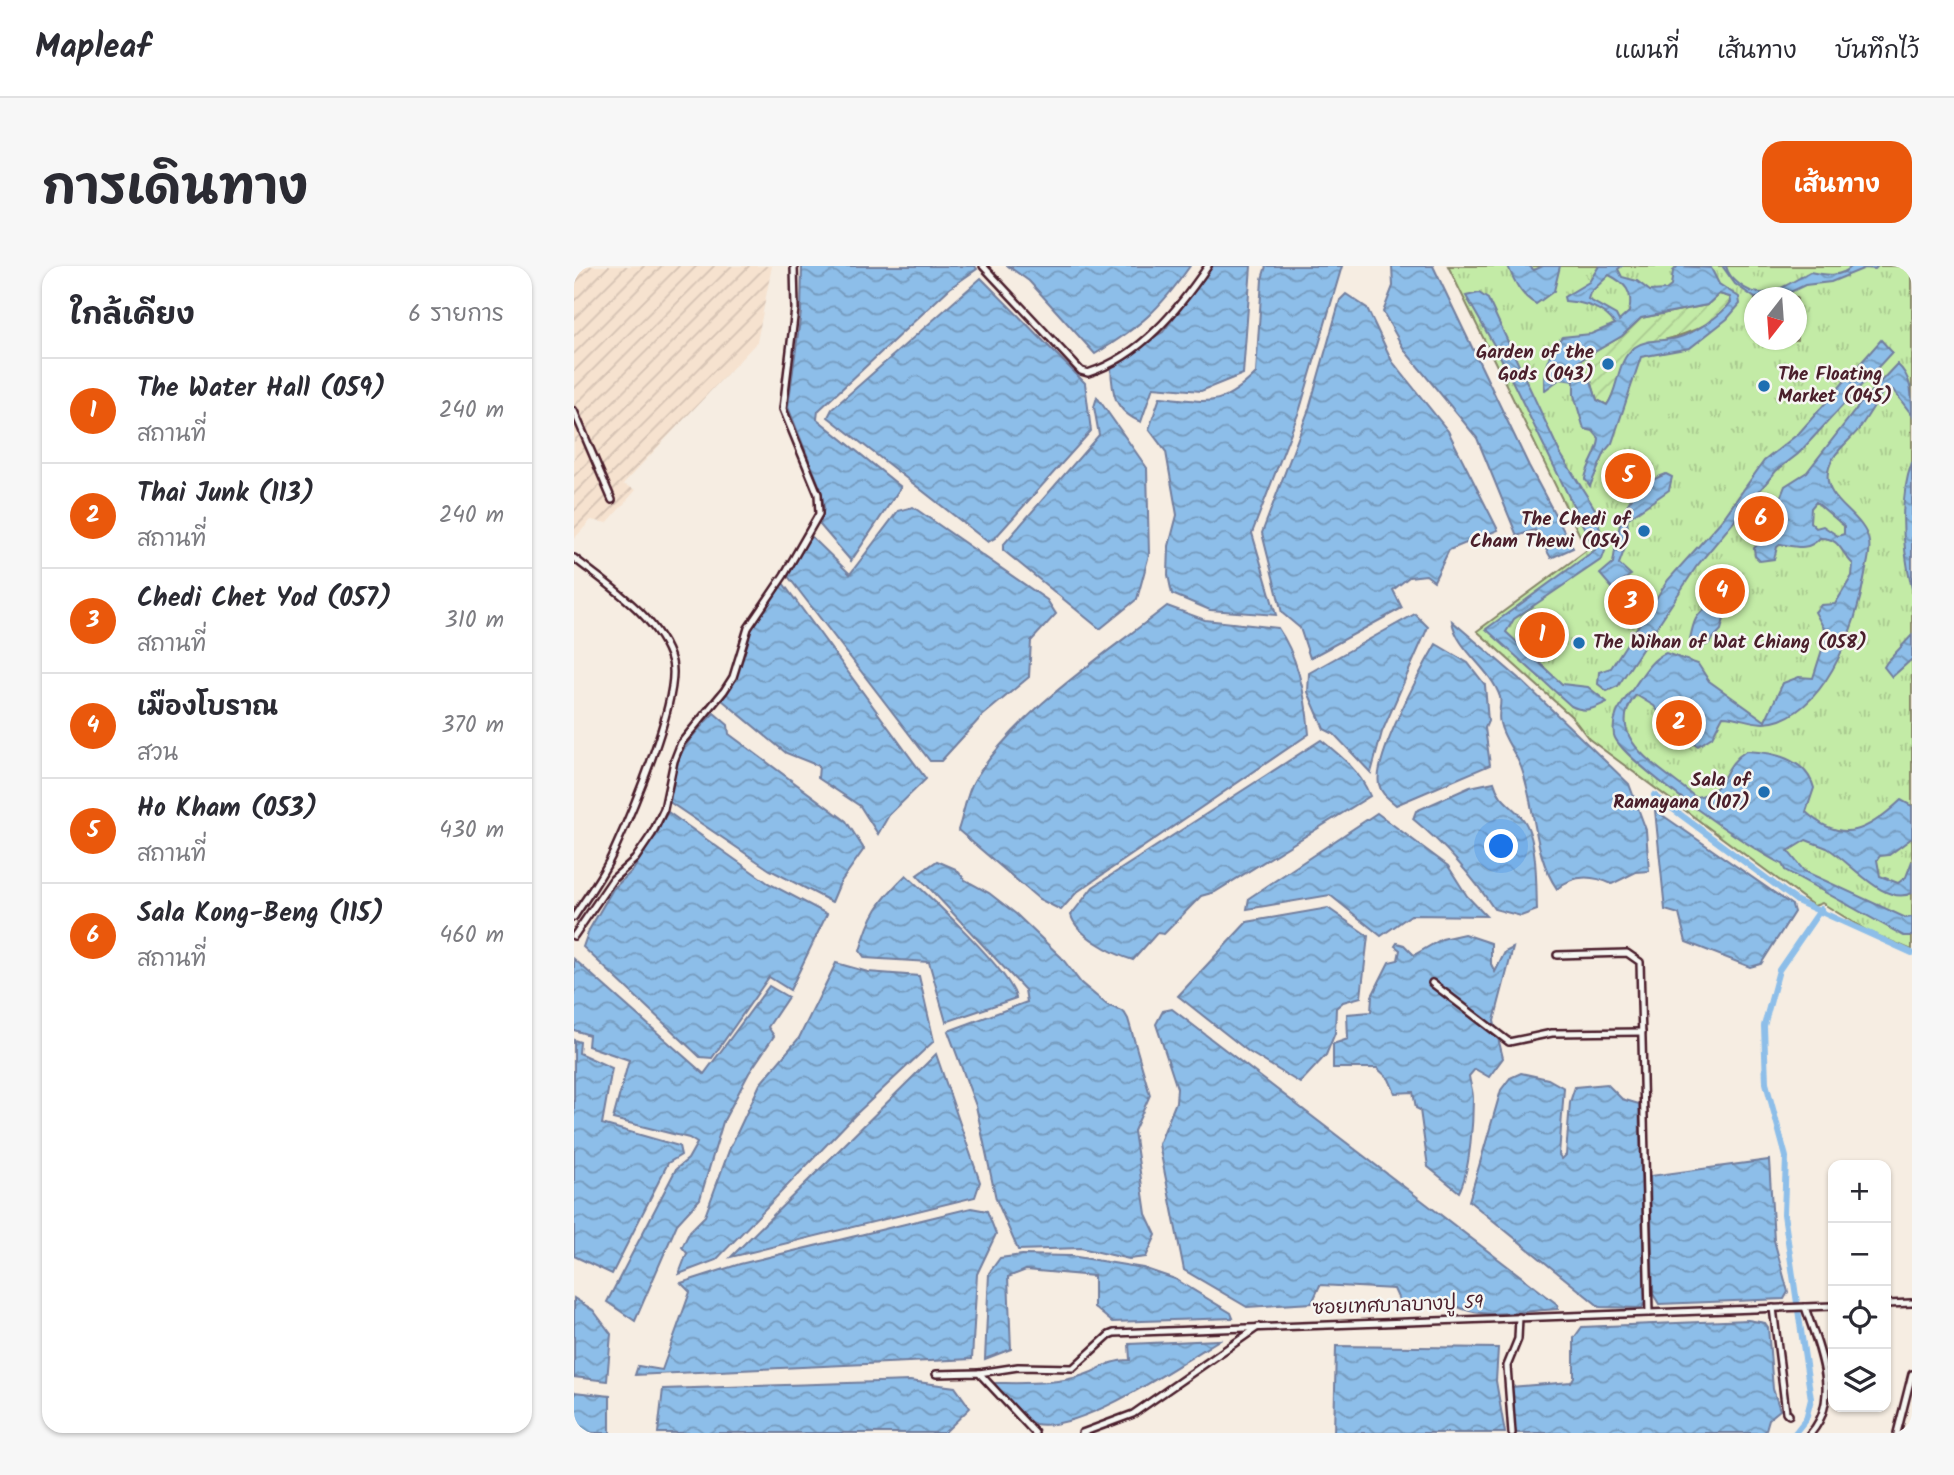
<!DOCTYPE html>
<html lang="th">
<head>
<meta charset="utf-8">
<style>
	body { margin:0; font-family:Kalam,"Playpen Sans Thai",sans-serif; background:#f7f7f7; color:#2b2b33 }
	.controls { position:absolute; right:21px; bottom:21px; display:grid; overflow:hidden; border-radius:14px; box-shadow:0 2px 5px #0004 }
	.controls button { width:63px; height:63px; display:grid; place-items:center; padding:0; border:0; border-bottom:2px solid #e1e1e2; background:#fff; color:#2b2b33; font:35px sans-serif }
	.compass { position:absolute; left:1170px; top:21px; width:63px; height:63px; border-radius:50%; background:#fff; box-shadow:0 2px 5px #0004; rotate:197deg }
	.you { position:absolute; left:928px; top:581px; width:24px; height:24px; margin:-18px; border:5px solid #fff; border-radius:50%; background:#1a73e8; box-shadow:0 0 0 10px #1a73e833 }
	.badge { display:grid; place-items:center; width:46px; height:46px; border-radius:50%; background:#ea580c; color:#fff; font-size:23px; font-weight:700 }
	.pin { position:absolute; translate:-50% -50%; border:4px solid #fff; box-shadow:0 2px 7px #0006 }
	.list { margin:0; padding:0; list-style:none }
	h2 { display:flex; justify-content:space-between; align-items:center; height:91px; margin:0; padding:0 28px; font-size:30px }
	h2 small { font-size:23px; font-weight:400; color:#7c7c81 }
	.list li { display:grid; grid-template-columns:46px 1fr auto; gap:21px; align-items:center; box-sizing:border-box; height:105px; padding:0 28px; border-top:2px solid #e1e1e2 }
	.list b { display:block; font-size:26px; white-space:nowrap }
	.list p { margin:0; font-size:23px; white-space:nowrap; color:#7c7c81 }
	.list em { font-size:23px; font-style:normal; color:#7c7c81 }
	.icon { flex:none; width:38px; height:38px; fill:none; stroke:currentColor; stroke-width:2; stroke-linecap:round; stroke-linejoin:round }
	.map { position:relative; flex:none; width:1338px; height:1167px; overflow:hidden; border-radius:21px }
	header { display:flex; align-items:center; gap:42px; box-sizing:border-box; height:98px; padding:0 35px; background:#fff; border-bottom:2px solid #e1e1e2 }
	header strong { font-size:33px }
	nav { display:flex; gap:38px; margin-inline-start:auto; font-size:24px }
	.intro { display:flex; align-items:center; justify-content:space-between; box-sizing:border-box; height:168px; padding:0 42px }
	h1 { margin:0; font-size:49px }
	.button { padding:18px 32px; border-radius:21px; background:#ea580c; color:#fff; font-size:24px; font-weight:700 }
	main { display:flex; gap:42px; padding:0 42px }
	aside { flex:1; background:#fff; border-radius:21px; box-shadow:0 2px 5px #0004 }
	.map>svg:first-child { display:block }
	.industrial { fill:url(#industrial-furrows) }
	.park { fill:url(#park-tufts); stroke:#868568; stroke-width:2; fill-rule:evenodd }
	.garden { fill:url(#garden-furrows); stroke:#868568; stroke-width:2 }
	.water { fill:url(#water-waves); stroke:#727e9d; stroke-width:2; fill-rule:evenodd }
	.lines { fill:none; stroke-linecap:round; stroke-linejoin:round }
	.canal { stroke:#8dbee9; stroke-width:6 }
	.minor-casing { stroke:#4a1f2b; stroke-width:10 }
	.minor { stroke:#f6f6f2; stroke-width:5 }
	.poi-dot { fill:#1f6fb2; stroke:#f6f6f2; stroke-width:2.5 }
	.labels { text-anchor:middle; dominant-baseline:central; stroke-width:5; stroke-linejoin:round; paint-order:stroke }
	.poi-label { font-size:19px; font-weight:bold; fill:#4a1f2b; stroke:#f6f6f2; text-anchor:end }
	.street-label { font-size:19px; fill:#4a1f2b; stroke:#f6f6f2 }
</style>
</head>
<body>
<header>
<strong>Mapleaf</strong>
<nav><a>แผนที่</a><a>เส้นทาง</a><a>บันทึกไว้</a></nav>
</header>
<div class="intro"><h1>การเดินทาง</h1><a class="button">เส้นทาง</a></div>
<main>
<aside>
<h2>ใกล้เคียง<small>6 รายการ</small></h2>
<ul class="list">
<li><span class="badge">1</span><div><b>The Water Hall (059)</b><p>สถานที่</p></div><em>240 m</em></li>
<li><span class="badge">2</span><div><b>Thai Junk (113)</b><p>สถานที่</p></div><em>240 m</em></li>
<li><span class="badge">3</span><div><b>Chedi Chet Yod (057)</b><p>สถานที่</p></div><em>310 m</em></li>
<li><span class="badge">4</span><div><b>เมืองโบราณ</b><p>สวน</p></div><em>370 m</em></li>
<li><span class="badge">5</span><div><b>Ho Kham (053)</b><p>สถานที่</p></div><em>430 m</em></li>
<li><span class="badge">6</span><div><b>Sala Kong-Beng (115)</b><p>สถานที่</p></div><em>460 m</em></li>
</ul>
</aside>
<div class="map">
<svg width="1338" height="1167" viewBox="0 0 1338 1167">
	<defs>
		<pattern id="industrial-furrows" width="10" height="10" patternUnits="userSpaceOnUse" patternTransform="scale(1.75)"><rect width="10" height="10" fill="#f6e2cf"/><path d="M-1 1l2-2M0 10L10 0M9 11l2-2" fill="none" stroke="#d4c1b2"/></pattern>
		<pattern id="park-tufts" width="24" height="20" patternUnits="userSpaceOnUse" patternTransform="scale(1.75)"><rect width="24" height="20" fill="#c3eba6"/><path d="M3 7l-1-3M5 7V3M7 7l1-3M15 17l-1-3M17 17v-4M19 17l1-3" fill="none" stroke="#a9c98f"/></pattern>
		<pattern id="garden-furrows" width="10" height="10" patternUnits="userSpaceOnUse" patternTransform="scale(1.75)"><rect width="10" height="10" fill="#c3eba6"/><path d="M-1 1l2-2M0 10L10 0M9 11l2-2" fill="none" stroke="#a9c98f"/></pattern>
		<pattern id="water-waves" width="16" height="10" patternUnits="userSpaceOnUse" patternTransform="scale(1.75)"><rect width="16" height="10" fill="#8dbee9"/><path d="M0 5q4-4 8 0t8 0" fill="none" stroke="#759abd"/></pattern>
	</defs>
	<rect width="100%" height="100%" fill="#f6ede2"/>
	<filter id="ink" filterUnits="userSpaceOnUse"><feTurbulence type="fractalNoise" baseFrequency=".0143" numOctaves="2"/><feDisplacementMap in="SourceGraphic" scale="14" xChannelSelector="R" yChannelSelector="G"/><feConvolveMatrix kernelMatrix="1 2 1 2 8 2 1 2 1" color-interpolation-filters="sRGB"/></filter>
	<g filter="url(#ink)">
		<polygon class="industrial" points="0,0 198,0 183,76 49,218 62,224 33,257 17,254 0,273"/>
		<path class="park" d="M874 0H1338V684L1295 666 1248 637 1240 640 1015 473 998 451 903 365 1013 284ZM1181 32H1223V74H1181Z"/>
		<path class="garden" d="M1145 28 1156 31 1157 36C1134 68 1093 72 1058 83 1045 100 1045 122 1033 139L1023 134 1017 115 1004 108 1005 95 1048 70 1067 52 1133 39Z"/>
		<g class="water">
			<polygon points="228,0 401,0 403,3 376,22 244,145 243,153 327,221 277,295 246,259 250,242 247,224 214,141 227,46"/>
			<path d="M434 0H616C585 44 567 60 521 88L455 15Z"/>
			<path d="M639 0H677L669 108 627 125 579 121 567 156C540 145 538 127 537 101L557 84 589 66Z"/>
			<path d="M692 0H768L726 143 678 267 702 349 636 344 598 328 594 309 595 280 603 249 592 186 575 163 586 131C633 135 645 144 682 107L688 13Z"/>
			<polygon points="818,0 859,0 955,200 999,282 977,292 961,264 943,270 903,172 831,85 809,46 819,20"/>
			<path d="M934 0H955L960 4 969 0H986L980 25 962 38C947 30 940 15 934 0Z"/>
			<path d="M1025 0H1048L1044 3 1048 11 1063 15 1076 25 1092 24 1097 20 1099 5 1104 0 1137 2 1145 18 1165 31 1166 38 1153 53 1116 82 1067 91 1038 177 1032 184 1016 220 1011 213C1013 198 1025 187 1025 172L1019 165 1010 163 1000 129V115L986 113 971 124C967 106 976 83 988 71L1017 68 1041 58C1028 41 1012 37 991 35L990 31 1015 16ZM1035 9C1051 17 1060 26 1055 46L1045 55 1042 49 1014 33 1016 27ZM1145 28 1156 31 1157 36C1147 50 1119 68 1103 72 1088 76 1075 72 1061 81 1042 94 1045 123 1033 139L1023 134 1017 115 1004 108 1005 95 1048 70 1067 52 1133 39Z"/>
			<path d="M1152 0C1154 8 1158 12 1165 18 1190 39 1213 18 1236 6 1251 9 1267 12 1278 0H1304L1301 3 1291 2 1257 16 1231 19 1206 31 1181 32 1161 18 1149 1Z"/>
			<polygon points="407,12 511,117 517,165 421,272 414,276 254,151 258,143"/>
			<path d="M905 27 914 33 986 187 1021 243 1031 285 1028 293 940 353 932 366 988 418 1014 421 1033 436C1019 443 1012 447 997 440L912 363 1021 284 924 86 892 30Z"/>
			<polygon points="772,28 793,42 818,95 874,165 924,264 875,284 860,315 852,309 835,311 819,324 828,342 736,392 726,362 708,347 688,267 735,143 766,34"/>
			<polygon points="1307,74 1318,86 1224,188 1202,205 1122,301 1044,420 1033,425 1024,418 1025,406 1037,402 1094,314 1148,254 1190,195 1225,167"/>
			<path d="M1323 98C1338 111 1338 128 1338 149L1319 124 1311 123C1302 136 1294 150 1285 163 1274 177 1257 187 1254 206 1249 236 1291 248 1295 276 1297 286 1293 298 1291 308 1283 356 1257 435 1206 454 1184 462 1170 451 1149 450L1138 471 1124 480 1104 472 1080 440 1062 429C1026 473 1091 504 1121 531 1155 526 1145 502 1172 485 1198 486 1232 492 1240 522L1232 546C1269 580 1295 564 1327 534L1338 540V572L1315 589 1306 590 1303 594 1306 610 1324 617 1332 611 1338 595V627C1310 641 1276 595 1253 582 1246 579 1239 577 1232 574L1214 585 1230 605 1332 652 1338 651V670H1330L1211 604 1208 598C1182 587 1044 492 1040 469 1037 448 1049 437 1060 421 1070 407 1076 394 1092 387L1124 398 1135 415 1191 455 1209 417 1225 411 1239 412 1253 368 1241 346 1247 339 1261 338 1278 310 1279 298C1266 286 1267 272 1246 272 1234 285 1223 281 1207 278L1203 281 1200 293 1186 295 1181 290 1180 282 1199 263V250L1211 220 1233 206 1290 133ZM1242 236 1270 260V268L1264 270 1249 260 1242 262 1236 256 1237 242Z"/>
			<polygon points="523,131 573,202 575,289 563,333 526,363 429,284 429,279 525,169 520,141"/>
			<path d="M1338 196V323C1329 284 1324 235 1338 196Z"/>
			<path d="M1092 208 1098 211 1095 224 1053 253 1055 271 1045 298 1057 309 1038 322 1026 308 1039 297C1046 255 1047 225 1092 208Z"/>
			<polygon points="339,241 473,334 482,348 457,375 455,411 407,451 367,495 356,495 213,309 236,269 276,308 324,245"/>
			<polygon points="209,317 352,513 315,549 304,568 286,540 244,512 245,500 212,487 148,434 174,368"/>
			<path d="M593 340 631 354 704 362C725 392 732 431 735 468L503 626 487 644 465 633 384 564C390 548 392 527 401 513 448 441 527 392 593 340Z"/>
			<path d="M1135 341 1151 349 1147 364 1133 379 1123 380 1116 373C1119 359 1121 347 1135 341Z"/>
			<polygon points="841,348 854,361 808,466 797,507 760,468 750,463 734,426 735,407"/>
			<path d="M878 355 950 417 1055 518 1072 564 1075 605 1062 606 1038 618C1018 609 999 608 983 623 959 588 962 541 947 501 941 486 929 472 926 457 923 449 928 439 926 431 916 401 883 385 878 355Z"/>
			<polygon points="1338,369 1338,393 1318,411 1310,401 1313,396"/>
			<path d="M862 378 894 397 911 419 914 455 911 462 916 499 822 539C814 532 807 528 805 518 799 493 848 402 862 378Z"/>
			<path d="M140 447 154 459 155 468 272 555 290 583 266 617 258 636 196 604 94 535C103 489 107 480 140 447Z"/>
			<path d="M747 474C767 490 786 505 796 530L641 626 627 630 590 668 583 667 559 694C539 688 502 669 497 649L519 621Z"/>
			<path d="M920 516C925 535 938 539 949 553 964 573 962 620 963 644L947 650 920 643C897 608 872 580 839 553L842 545 896 521Z"/>
			<polygon points="1081,544 1218,639 1220,646 1187,698 1176,701 1112,676 1105,648 1091,644"/>
			<polygon points="94,546 194,617 253,648 216,724 195,711 138,792 126,791 9,681 15,664 39,623 59,604"/>
			<polygon points="803,547 874,600 893,630 912,650 837,649 807,670 756,629 673,643 675,632"/>
			<polygon points="363,595 382,603 391,614 415,627 442,648 487,691 507,717 533,739 550,746 554,753 576,829 560,865 572,948 582,969 572,991 555,993 507,982 444,984 422,933 402,840 374,765 453,736 451,724 343,609"/>
			<path d="M332 609C354 629 438 707 442 732L372 756 355 696 291 692 286 685C296 649 305 635 332 609Z"/>
			<polygon points="754,642 794,670 787,731 769,736 762,742 761,767 752,789 726,817 675,786 604,730 673,656"/>
			<path d="M890 668 917 677V698L921 706 931 686 939 682 920 755 929 792 915 811 901 803 895 810C896 818 899 824 899 832 899 856 896 906 885 926L854 901 846 844 842 842 839 826 821 827 815 813 803 802H759V778L774 773 773 748 797 746 798 730 815 696 824 694 826 684 821 680 823 677 830 679 840 689 868 673Z"/>
			<polygon points="0,693 130,808 195,720 214,731 194,761 200,770 175,807 149,856 126,933 103,958 61,1055 33,1036 102,903 114,893 123,877 115,872 39,853 55,794 14,780 15,769 0,764"/>
			<polygon points="262,697 294,706 345,710 360,775 281,849 142,994 105,1008 113,987 108,981 116,965 131,950 156,882 186,818 225,772"/>
			<path d="M598 743 983 1038 984 1043C952 1044 900 1057 875 1035L826 1036 820 1023 746 1019 738 1037 673 1041 610 1004 585 878 602 836 603 822 582 758 589 745Z"/>
			<polygon points="0,774 6,776 5,787 38,802 28,858 105,880 107,889 94,897 38,1008 0,990"/>
			<polygon points="362,788 406,916 401,931 157,991"/>
			<polygon points="947,807 974,813 990,822 985,889 988,893 992,889 996,836 1001,821 1033,818 1048,833 1065,838 1071,1036 1068,1042 1026,1041 895,935 927,824 936,812"/>
			<polygon points="1195,894 1200,974 1214,1026 1210,1033 1085,1038 1079,1028 1076,910"/>
			<polygon points="397,942 413,945 422,968 403,1008 398,1093 61,1109 64,1100 88,1104 116,1026 107,1017 166,998"/>
			<polygon points="448,989 497,990 569,1002 601,1013 657,1047 659,1052 538,1056 520,1041 520,1010 452,1004 434,1011 437,1083 411,1093 415,1007 426,992"/>
			<polygon points="0,1032 19,1044 37,1068 33,1115 0,1111"/>
			<polygon points="1174,1054 1191,1057 1194,1061 1199,1123 1206,1144 1195,1153 1191,1167 939,1167 937,1121 997,1116 1000,1111 1000,1072 1008,1061"/>
			<path d="M645 1074C605 1099 506 1167 461 1158 444 1151 430 1131 418 1117 449 1117 480 1119 510 1109 531 1102 531 1095 556 1094L555 1078Z"/>
			<polygon points="762,1080 924,1082 922,1115 931,1167 760,1167"/>
			<polygon points="336,1115 381,1121 396,1142 370,1167 84,1167 89,1123"/>
			<polygon points="0,1126 36,1130 36,1167 0,1167"/>
		</g>
		<g class="lines">
			<g class="canal">
				<polyline points="1080,529 1223,635 1338,687"/>
				<polyline points="1221,1167 1232,1153 1237,1133 1210,948 1212,891 1192,817 1190,760 1205,704 1247,643"/>
			</g>
			<defs>
				<g id="minor">
					<path d="M409 0 507 105 514 107C567 90 604 44 634 0"/>
					<polyline points="0,145 38,234"/>
					<path d="M0 292C34 319 86 352 98 396 107 432 56 550 39 587 29 610 13 630 0 651"/>
					<polyline points="0,670 39,613 61,593 78,568 90,543 100,495 107,477 150,425 159,411 174,362 210,309 245,248 244,228 209,143 221,43 220,0"/>
					<polyline points="983,689 1053,687 1066,696 1075,1047"/>
					<polyline points="858,717 935,776 978,767 1068,766"/>
					<polyline points="1312,1038 1338,1037"/>
					<path d="M1231 1041C1244 1080 1268 1131 1237 1167"/>
					<polyline points="1199,1042 1212,1146 1215,1149"/>
					<polyline points="405,1107 444,1101 499,1102 535,1069 540,1067 1259,1040"/>
					<polyline points="362,1108 405,1107 461,1167"/>
					<polyline points="508,1167 559,1148 684,1061"/>
					<polyline points="938,1167 933,1100 944,1073 945,1051"/>
					<polyline points="1323,1167 1338,1108"/>
				</g>
			</defs>
			<use href="#minor" class="minor-casing"/>
			<use href="#minor" class="minor"/>
		</g>
	</g>
	<g class="poi-dot">
		<circle cx="1034" cy="98" r="7"/>
		<circle cx="1190" cy="120" r="7"/>
		<circle cx="1070" cy="265" r="7"/>
		<circle cx="1005" cy="377" r="7"/>
		<circle cx="1190" cy="526" r="7"/>
	</g>
	<g class="labels">
		<g class="poi-label">
			<text x="1020" y="87">Garden of the<tspan x="1020" dy="22">Gods (043)</tspan></text>
			<text x="1204" y="109" text-anchor="start">The Floating<tspan x="1204" dy="22">Market (045)</tspan></text>
			<text x="1056" y="254">The Chedi of<tspan x="1056" dy="22">Cham Thewi (054)</tspan></text>
			<text x="1019" y="377" text-anchor="start">The Wihan of Wat Chiang (058)</text>
			<text x="1176" y="515">Sala of<tspan x="1176" dy="22">Ramayana (107)</tspan></text>
		</g>
		<g class="street-label">
			<text transform="translate(824 1040) rotate(-2)">ซอยเทศบาลบางปู 59</text>
		</g>
	</g>
</svg>
<div class="controls">
<button>+</button>
<button>−</button>
<button><svg class="icon" aria-label="locate" viewBox="0 0 24 24"><circle cx="12" cy="12" r="6"/><path d="M12 2v4M12 18v4M2 12h4M18 12h4"/></svg></button>
<button><svg class="icon" aria-label="layers" viewBox="0 0 24 24"><path d="M12 4l9 5-9 5-9-5zM3 14l9 5 9-5"/></svg></button>
</div>
<svg class="compass" viewBox="-18 -18 36 36"><path d="M0-13l5 13h-10z" fill="#e53935"/><path d="M0 13l5-13h-10z" fill="#7c7c81"/></svg>
<div class="you"></div>
<div class="pin badge" style="left:968px;top:369px">1</div>
<div class="pin badge" style="left:1105px;top:457px">2</div>
<div class="pin badge" style="left:1057px;top:336px">3</div>
<div class="pin badge" style="left:1148px;top:325px">4</div>
<div class="pin badge" style="left:1054px;top:210px">5</div>
<div class="pin badge" style="left:1187px;top:253px">6</div>
</div>
</main>
</body>
</html>
